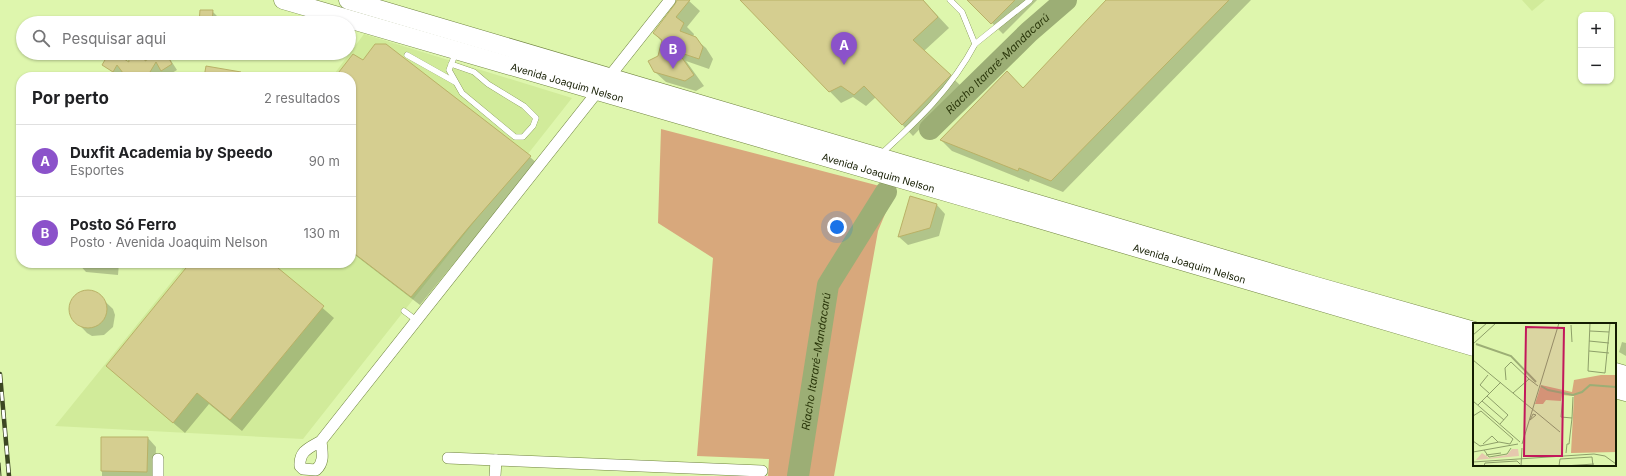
<!DOCTYPE html>
<html lang="pt">
<head>
<meta charset="utf-8">
<style>
	body { margin:0; font-family:Inter,sans-serif; background:#f6f6f6; color:#202124 }
	.controls { position:absolute; right:12px; top:12px; display:grid; overflow:hidden; border-radius:8px; box-shadow:0 1px 3px #0004 }
	.controls button { width:36px; height:36px; display:grid; place-items:center; padding:0; border:0; border-bottom:1px solid #e0e0e0; background:#fff; color:#202124; font:20px sans-serif }
	.you { position:absolute; left:837px; top:227px; width:14px; height:14px; margin:-10px; border:3px solid #fff; border-radius:50%; background:#1a73e8; box-shadow:0 0 0 6px #1a73e833 }
	.badge { display:grid; place-items:center; width:26px; height:26px; border-radius:50%; background:#8b52ca; color:#fff; font-size:13px; font-weight:700 }
	.pin { position:absolute; translate:-50% -33px; filter:drop-shadow(0 1px 2px #0008) }
	.pin::after { content:''; position:absolute; top:21px; width:14px; height:12px; background:inherit; clip-path:polygon(0 0,100% 0,50% 100%) }
	.list { margin:0; padding:0; list-style:none }
	h2 { display:flex; justify-content:space-between; align-items:center; height:52px; margin:0; padding:0 16px; font-size:17px }
	h2 small { font-size:13px; font-weight:400; color:#757577 }
	.list li { display:grid; grid-template-columns:26px 1fr auto; gap:12px; align-items:center; box-sizing:border-box; height:72px; padding:0 16px; border-top:1px solid #e0e0e0 }
	.list b { display:block; font-size:15px; white-space:nowrap }
	.list p { margin:0; font-size:13px; white-space:nowrap; color:#757577 }
	.list em { font-size:13px; font-style:normal; color:#757577 }
	.icon { flex:none; width:22px; height:22px; fill:none; stroke:currentColor; stroke-width:2; stroke-linecap:round; stroke-linejoin:round }
	.map { position:relative; flex:none; width:1626px; height:476px; overflow:hidden }
	.search { position:absolute; background:#fff; box-shadow:0 1px 3px #0004; left:16px; top:16px; width:340px; height:44px; display:flex; align-items:center; gap:10px; box-sizing:border-box; padding:0 14px; border-radius:22px; color:#757577; font-size:15px }
	.panel { position:absolute; background:#fff; box-shadow:0 1px 3px #0004; left:16px; top:72px; width:340px; height:196px; border-radius:16px }
	.map>svg:first-child { display:block }
	.built { fill:#d1eb9a }
	.forest { fill:#d8a87c }
	.shadow { fill:#0003 }
	.lines { fill:none; stroke-linecap:round; stroke-linejoin:round }
	.river { stroke:#9cae75; stroke-width:22 }
	.building { fill:#d5ce90; stroke:#b9b166 }
	.lane-casing { stroke:#6f833e; stroke-width:6 }
	.street-casing { stroke:#6f833e; stroke-width:12 }
	.primary-casing { stroke:#6f833e; stroke-width:19 }
	.lane { stroke:#fff; stroke-width:5.5 }
	.street { stroke:#fff; stroke-width:11 }
	.primary { stroke:#fff; stroke-width:18 }
	.tram { stroke:#3c4723; stroke-width:1 }
	.rail-casing { stroke:#3c4723; stroke-width:4.5 }
	.rail { stroke:#fff; stroke-width:3; stroke-dasharray:9; stroke-linecap:butt }
	.labels { text-anchor:middle; dominant-baseline:central; stroke-width:3; stroke-linejoin:round; paint-order:stroke }
	.street-label { font-size:10px; fill:#151d02; stroke:#fff }
	.water-label { font-size:11px; font-style:italic; fill:#2b370b; stroke:#fff }
	.inset-river { fill:none; stroke:#9cae75; stroke-width:2 }
	.inset-road { fill:none; stroke:#8e9f69; stroke-width:1 }
	.view { fill:#c2185b; fill-opacity:0.15; stroke:#c2185b; stroke-width:2 }
	.inset-edge { fill:none; stroke:#151d02; stroke-width:2 }
</style>
</head>
<body>
<div class="map">
<svg width="1626" height="476" viewBox="0 0 1626 476">
	<rect width="100%" height="100%" fill="#def6ad"/>
	<g class="built">
		<polygon points="1522,0 1545,0 1532,11"/>
		<polygon points="364,34 572,98 303,439 55,426 187,263 351,263 351,77 332,77"/>
	</g>
	<polygon class="forest" points="661,129 895,190 878,231 834,476 768,476 769,459 697,456 713,258 658,223"/>
	<g class="shadow">
		<polygon points="677,0 688,0 700,11 687,27 694,34 693,37 706,48 713,59 709,69 686,61 704,86 696,91 666,82 655,72 662,42 654,33 676,5"/>
		<polygon points="741,0 923,0 949,28 924,51 961,86 913,136 876,97 866,106 853,97 841,103"/>
		<polygon points="969,0 1037,0 1003,34"/>
		<polygon points="1107,0 1251,0 1063,192 1030,179 1029,182 952,151 941,140 1024,90"/>
		<polygon points="212,11 217,16 226,17 233,23 200,23"/>
		<polygon points="110,53 130,63 129,53 150,53 150,59 161,53 166,53 177,70 165,77 120,77 103,65"/>
		<polygon points="354,56 530,157 539,165 477,235 420,305 351,252 351,77 337,77"/>
		<polygon points="264,75 280,76 280,77 264,77"/>
		<polygon points="937,205 945,214 939,236 908,245 899,237"/>
		<polygon points="78,263 119,263 118,275 86,272"/>
		<polygon points="192,263 271,263 334,318 242,431 209,404 185,433 107,366"/>
		<polygon points="83,291 95,292 113,309 115,315 113,327 104,335 92,336 87,333 70,315 70,303 77,294"/>
		<polygon points="1622,342 1626,343 1626,356 1619,352"/>
		<polygon points="102,438 148,438 156,447 155,476 102,476"/>
	</g>
	<g class="lines">
		<g class="river">
			<path id="s1" d="M930 129 1029 32 1066 0"/>
			<path id="s2" d="M798 476 828 285 886 192"/>
		</g>
	</g>
	<g class="building">
		<polygon points="677,0 690,0 676,17 684,23 680,31 696,37 703,47 699,59 678,52 694,75 685,81 654,72 648,61 658,56 662,40 653,33 675,4"/>
		<polygon points="740,0 923,0 938,17 913,40 951,75 902,125 864,86 854,95 841,86 829,92"/>
		<polygon points="967,0 1015,0 991,24"/>
		<polygon points="1106,0 1229,0 1051,181 1019,168 1018,171 940,140 1007,71 1023,88"/>
		<polygon points="200,10 213,10 212,23 199,23"/>
		<polygon points="375,44 386,44 531,156 469,227 411,297 351,251 351,77 335,77 353,54 363,60"/>
		<polygon points="109,53 114,53 129,62 128,53 145,53 145,61 159,53 166,53 172,64 161,71 156,62 147,77 126,77 117,65 113,72 102,65"/>
		<polygon points="206,66 241,72 241,77 204,77"/>
		<polygon points="910,196 937,204 930,228 898,237"/>
		<polygon points="190,263 272,263 324,306 230,420 197,393 173,423 106,366"/>
		<circle cx="88" cy="309" r="19"/>
		<polygon points="101,437 148,437 147,472 101,471"/>
	</g>
	<g class="lines">
		<defs>
			<g id="lane">
				<polyline points="975,44 1030,0"/>
				<polyline points="407,55 455,82"/>
				<polyline points="451,64 474,72 488,84 524,106 536,118 533,126 523,137 515,137 462,93 449,70 456,52"/>
				<path d="M881 154C917 121 952 88 975 44L962 12 950 0"/>
				<polyline points="404,311 416,320"/>
			</g>
			<g id="street">
				<path d="M321 441C322 452 325 462 316 470L303 469 300 466C299 451 309 448 321 441L670 0"/>
				<polyline points="448,458 496,460"/>
				<polyline points="158,476 158,459"/>
				<polyline points="495,476 496,460 762,471"/>
			</g>
			<g id="primary">
				<path id="s3" d="M283 0 994 206 1474 347"/>
				<polyline points="348,0 1316,286 1474,331"/>
				<polyline points="1615,372 1626,375"/>
				<polyline points="1615,389 1626,392"/>
			</g>
		</defs>
		<use href="#lane" class="lane-casing"/>
		<use href="#street" class="street-casing"/>
		<use href="#primary" class="primary-casing"/>
		<use href="#lane" class="lane"/>
		<use href="#street" class="street"/>
		<use href="#primary" class="primary"/>
		<polyline class="tram" points="0,463 1,476"/>
		<defs>
			<polyline id="rail" points="0,374 9,476"/>
		</defs>
		<use href="#rail" class="rail-casing"/>
		<use href="#rail" class="rail"/>
	</g>
	<g class="labels">
		<g class="street-label">
			<text stroke="none"><textPath href="#s3" startOffset="296">Avenida Joaquim Nelson</textPath></text>
			<text stroke="none"><textPath href="#s3" startOffset="620">Avenida Joaquim Nelson</textPath></text>
			<text stroke="none"><textPath href="#s3" startOffset="944">Avenida Joaquim Nelson</textPath></text>
		</g>
		<g class="water-label">
			<text stroke="none"><textPath href="#s1" startOffset="94">Riacho Itararé-Mandacarú</textPath></text>
			<text stroke="none"><textPath href="#s2" startOffset="116">Riacho Itararé-Mandacarú</textPath></text>
		</g>
	</g>
	<g transform="translate(1473 323)">
		<rect width="143" height="143" fill="#def6ad"/>
		<path d="M39 126H45L46 133 3 137 9 130 16 135 34 132Z" fill="#e6c8ae"/>
		<path d="M128 52H143V129L98 130 101 73 89 72 88 78 73 77 70 81H62L68 62 99 69 101 57Z" fill="#d8a87c"/>
		<path class="inset-river" d="M3 21 38 33 63 59M68 63 75 67 100 72 109 69 117 62 143 64"/>
		<path class="inset-road" d="M117 0 115 48 132 50 137 0M98 2 99 19M117 8 136 9M0 12 14 0M116 18 136 20M0 21 23 0M116 28 136 30M0 37 87 109M15 52 7 62 16 70M33 57 32 45 38 39 56 56M40 70 56 56 65 63M14 73 35 92 27 101M90 73 88 94 99 95 96 121H94L93 130M0 78 47 119M9 78 31 97M5 82 28 59M60 91 63 92 57 97ZM0 93 8 88 40 116 37 121 26 119 7 123 0 118M99 95 100 74M10 121 19 113 25 119M49 121 86 0M11 127 16 134 34 131 38 125M0 129 45 121M13 132 28 130M0 139 121 131 132 133 143 141M11 143 12 140 44 138 47 141M48 143 49 125M86 143 87 136 119 134 120 143M91 143 121 141"/>
		<path class="view" d="M53 4 91 5 89 133H51Z"/>
		<rect width="143" height="143" class="inset-edge"/>
	</g>
</svg>
<div class="controls">
<button>+</button>
<button>−</button>
</div>
<div class="you"></div>
<div class="pin badge" style="left:844px;top:65px">A</div>
<div class="pin badge" style="left:673px;top:69px">B</div>
<div class="search"><svg class="icon" aria-label="search" viewBox="0 0 24 24"><circle cx="10" cy="10" r="6"/><path d="M15 15l6 6"/></svg>Pesquisar aqui</div>
<section class="panel">
<h2>Por perto<small>2 resultados</small></h2>
<ul class="list">
<li><span class="badge">A</span><div><b>Duxfit Academia by Speedo</b><p>Esportes</p></div><em>90 m</em></li>
<li><span class="badge">B</span><div><b>Posto Só Ferro</b><p>Posto · Avenida Joaquim Nelson</p></div><em>130 m</em></li>
</ul>
</section>
</div>
</body>
</html>
